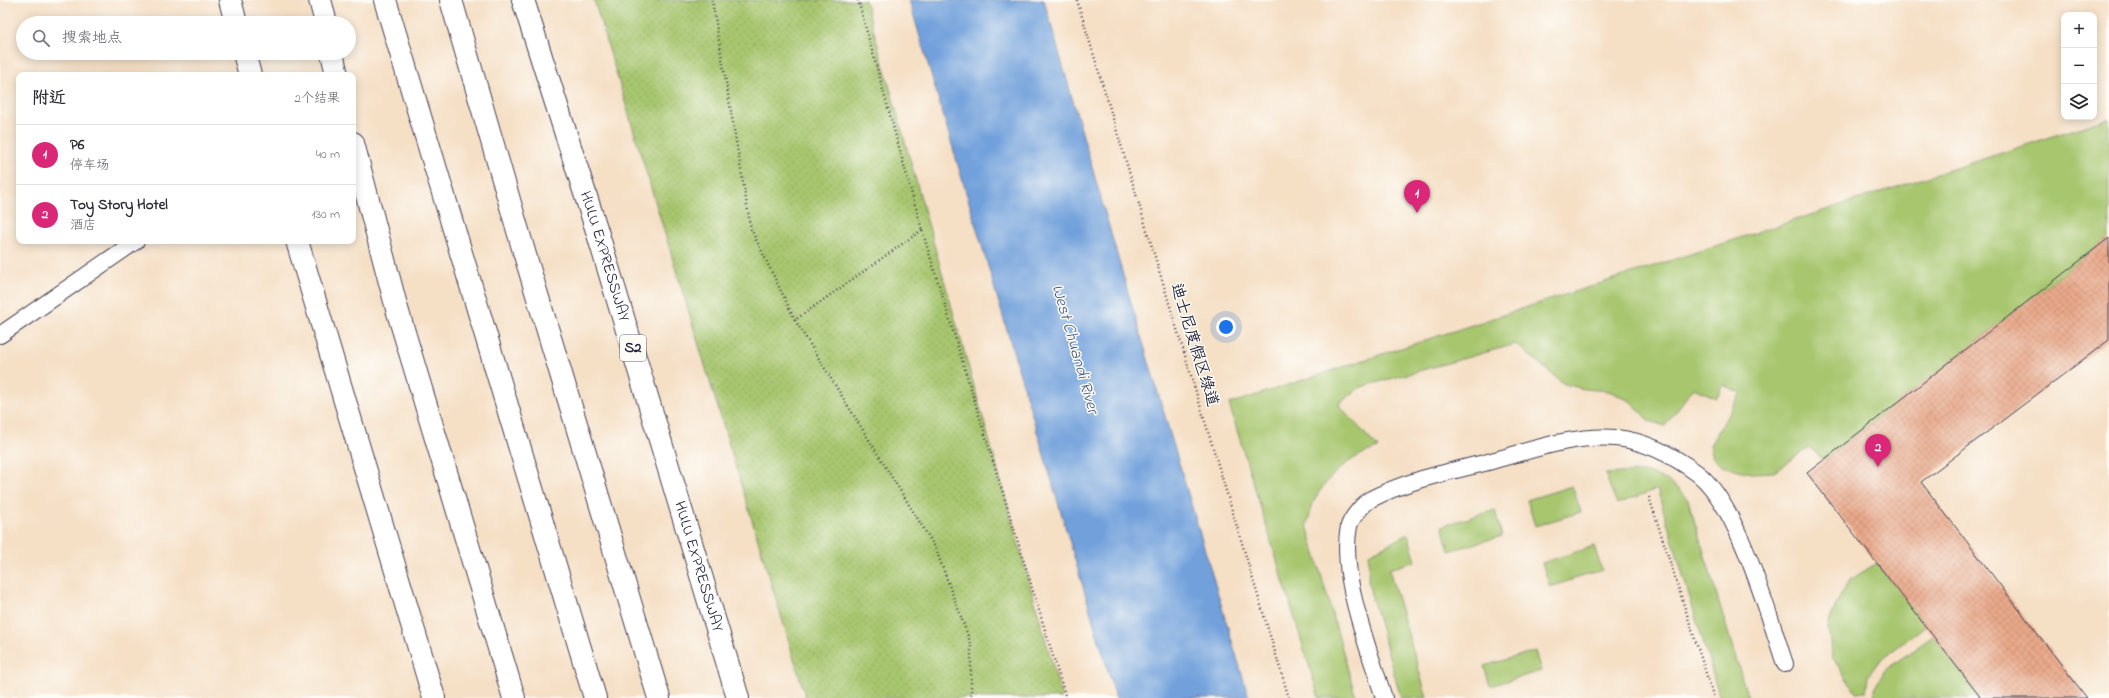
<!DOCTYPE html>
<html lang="zh">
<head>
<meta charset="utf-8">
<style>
	body { margin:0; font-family:"Indie Flower","LXGW WenKai TC",sans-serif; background:#f2f2f3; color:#2b2b33 }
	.controls { position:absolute; right:12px; top:12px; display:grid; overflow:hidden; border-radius:8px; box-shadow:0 2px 10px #0003 }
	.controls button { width:36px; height:36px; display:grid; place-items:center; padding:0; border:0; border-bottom:1px solid #e1e1e2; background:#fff; color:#2b2b33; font:20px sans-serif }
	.you { position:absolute; left:1226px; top:327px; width:14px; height:14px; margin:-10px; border:3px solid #fff; border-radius:50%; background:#1a73e8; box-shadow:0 0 0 6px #1a73e833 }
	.badge { display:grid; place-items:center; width:26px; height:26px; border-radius:50%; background:#db2777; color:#fff; font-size:13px; font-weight:700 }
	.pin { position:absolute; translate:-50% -33px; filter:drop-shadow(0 1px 2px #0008) }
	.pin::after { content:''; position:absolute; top:21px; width:14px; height:12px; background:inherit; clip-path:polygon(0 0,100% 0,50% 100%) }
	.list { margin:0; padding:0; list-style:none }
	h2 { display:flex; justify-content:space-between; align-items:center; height:52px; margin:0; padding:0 16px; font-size:17px }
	h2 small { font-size:13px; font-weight:400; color:#7c7c81 }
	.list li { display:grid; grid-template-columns:26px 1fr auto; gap:12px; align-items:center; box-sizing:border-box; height:60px; padding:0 16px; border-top:1px solid #e1e1e2 }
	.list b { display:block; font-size:15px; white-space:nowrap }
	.list p { margin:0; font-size:13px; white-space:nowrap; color:#7c7c81 }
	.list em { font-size:13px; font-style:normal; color:#7c7c81 }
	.icon { flex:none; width:22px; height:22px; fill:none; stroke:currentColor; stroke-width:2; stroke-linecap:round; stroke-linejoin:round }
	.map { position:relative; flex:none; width:2109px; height:698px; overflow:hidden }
	.search { position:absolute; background:#fff; box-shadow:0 2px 10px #0003; left:16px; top:16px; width:340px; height:44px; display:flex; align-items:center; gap:10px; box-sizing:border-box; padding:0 14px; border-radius:22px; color:#7c7c81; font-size:15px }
	.panel { position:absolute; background:#fff; box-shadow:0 2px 10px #0003; left:16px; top:72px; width:340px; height:172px; border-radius:8px }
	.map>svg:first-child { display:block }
	.green { fill:#a7c66e; stroke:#647454 }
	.park { fill:url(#park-dots); stroke:#647454 }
	.water { fill:#71a0db; stroke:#4a618b }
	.building { fill:url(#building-cross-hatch) }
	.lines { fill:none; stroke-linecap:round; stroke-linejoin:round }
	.lane-casing { stroke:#423e50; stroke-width:18 }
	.street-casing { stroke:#423e50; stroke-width:24 }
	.highway-casing { stroke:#423e50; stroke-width:24 }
	.path { stroke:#423e50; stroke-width:2.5; stroke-dasharray:1 3; stroke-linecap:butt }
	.lane { stroke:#fff; stroke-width:16 }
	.street { stroke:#fff; stroke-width:22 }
	.highway { stroke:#fff; stroke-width:22 }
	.labels { text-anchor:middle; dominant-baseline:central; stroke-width:3; stroke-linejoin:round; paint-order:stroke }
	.shield { fill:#fdfcf7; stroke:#646373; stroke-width:1 }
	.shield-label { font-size:15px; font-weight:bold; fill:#22223b }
	.street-label { font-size:16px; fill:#22223b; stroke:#fdfcf7 }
	.water-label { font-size:17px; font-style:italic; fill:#465b83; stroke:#fdfcf7 }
</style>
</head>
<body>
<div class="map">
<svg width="2109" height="698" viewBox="0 0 2109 698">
	<defs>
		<pattern id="park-dots" width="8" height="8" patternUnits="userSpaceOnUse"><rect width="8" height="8" fill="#a7c66e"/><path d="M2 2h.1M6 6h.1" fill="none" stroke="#8faa60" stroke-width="1.8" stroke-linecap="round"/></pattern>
		<pattern id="building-cross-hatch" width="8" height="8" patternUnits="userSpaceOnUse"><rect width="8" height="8" fill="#e9a98a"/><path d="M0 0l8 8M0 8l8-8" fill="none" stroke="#c89178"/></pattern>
	</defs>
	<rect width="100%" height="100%" fill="#fdfcf7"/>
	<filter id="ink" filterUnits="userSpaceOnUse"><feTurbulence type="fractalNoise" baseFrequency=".025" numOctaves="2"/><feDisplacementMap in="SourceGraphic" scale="8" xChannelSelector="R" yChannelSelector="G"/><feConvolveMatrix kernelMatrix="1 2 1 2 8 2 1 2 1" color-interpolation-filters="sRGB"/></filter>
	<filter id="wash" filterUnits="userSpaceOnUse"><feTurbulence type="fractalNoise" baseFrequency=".012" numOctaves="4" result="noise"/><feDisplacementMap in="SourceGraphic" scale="16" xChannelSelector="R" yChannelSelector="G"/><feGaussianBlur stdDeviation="0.9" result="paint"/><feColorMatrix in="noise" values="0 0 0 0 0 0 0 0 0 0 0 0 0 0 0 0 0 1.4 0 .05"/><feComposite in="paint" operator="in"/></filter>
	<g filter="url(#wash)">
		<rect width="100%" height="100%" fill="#f5dfc5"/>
		<g class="green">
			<path d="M2109 118V238L1824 460 1809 447 1774 472 1751 473 1721 466 1713 458 1710 445 1741 393 1723 385 1717 398 1693 388 1665 426 1649 421 1630 401 1609 391 1584 389 1564 384 1516 344 1361 387 1338 404 1378 448C1351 456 1329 474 1315 499 1311 506 1310 517 1307 525L1356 698H1319L1229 404Z"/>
			<path d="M1636 472C1662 475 1671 480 1688 500L1748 698H1720L1657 489 1617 504 1605 474Z"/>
			<polygon points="1572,486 1581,512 1535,526 1527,500"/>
			<polygon points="1495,510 1502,536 1449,551 1442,526"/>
			<polygon points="1408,534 1416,561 1389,569 1427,698 1401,698 1371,594 1368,581 1369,554"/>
			<polygon points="1594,546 1602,570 1550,587 1542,563"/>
			<polygon points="1877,563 1925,626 1879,661 1868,676 1866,692 1856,693 1832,657 1828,626 1836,604 1850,580"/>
			<polygon points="1933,636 1981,698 1875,698 1874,689 1885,670"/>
			<polygon points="1535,651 1541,671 1490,686 1484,666"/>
		</g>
		<polygon class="park" points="594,0 865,0 1062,698 806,698"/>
		<polygon class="water" points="909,0 1044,0 1125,282 1249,698 1116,698"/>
		<g id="blocks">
			<polygon class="building" points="2109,238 2109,340 1921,482 2087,698 1981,698 1807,473"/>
		</g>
	</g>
	<g filter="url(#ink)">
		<use href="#blocks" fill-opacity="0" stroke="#423e50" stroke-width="1"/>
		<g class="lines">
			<defs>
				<g id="lane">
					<polyline points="0,335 136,241"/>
					<path d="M1384 698C1369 649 1339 576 1349 526 1351 518 1364 503 1371 499 1407 480 1449 472 1488 462 1529 451 1574 434 1616 438 1646 441 1674 456 1697 473 1738 504 1768 614 1785 664"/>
				</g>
				<g id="street">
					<polyline points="230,0 236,23"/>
					<polyline points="244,53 250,75"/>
					<polyline points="297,241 434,698"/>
				</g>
				<g id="highway">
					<polyline points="320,0 326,23"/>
					<polyline points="385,0 595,698"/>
					<polyline points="451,0 525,255 659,698"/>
					<path id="s1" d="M523 0 597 231 738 698"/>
					<polyline points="332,53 337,75"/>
					<polyline points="353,143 397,309 514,698"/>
				</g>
			</defs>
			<use href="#lane" class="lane-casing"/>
			<use href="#street" class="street-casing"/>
			<use href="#highway" class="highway-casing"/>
			<g class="path">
				<polyline points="712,0 751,229 795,320"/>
				<polyline points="858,0 922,230 1066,698"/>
				<polyline points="1077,0 1289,698"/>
				<polyline points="922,230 795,320 935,547 971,644 971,698"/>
				<polyline points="1649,497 1714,698"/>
			</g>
			<use href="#lane" class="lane"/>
			<use href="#street" class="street"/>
			<use href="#highway" class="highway"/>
		</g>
	</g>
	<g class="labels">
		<rect class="shield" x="620" y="335" width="26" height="26" rx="3"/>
		<g class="shield-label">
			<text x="633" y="348">S2</text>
		</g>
		<g class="street-label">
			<text stroke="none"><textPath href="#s1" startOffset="269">HULU EXPRESSWAY</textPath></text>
			<text transform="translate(1194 345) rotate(73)">迪士尼度假区绿道</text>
			<text stroke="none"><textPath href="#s1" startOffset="593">HULU EXPRESSWAY</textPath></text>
		</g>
		<g class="water-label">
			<text transform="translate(1075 349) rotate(74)">West Chuandi River</text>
		</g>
	</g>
</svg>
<div class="controls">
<button>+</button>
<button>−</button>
<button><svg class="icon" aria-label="layers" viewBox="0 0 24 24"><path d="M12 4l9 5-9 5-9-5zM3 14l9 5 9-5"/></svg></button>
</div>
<div class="you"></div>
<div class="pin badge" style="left:1417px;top:213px">1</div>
<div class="pin badge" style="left:1878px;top:467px">2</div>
<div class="search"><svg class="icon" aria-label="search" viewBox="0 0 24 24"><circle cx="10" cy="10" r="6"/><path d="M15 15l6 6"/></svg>搜索地点</div>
<section class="panel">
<h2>附近<small>2个结果</small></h2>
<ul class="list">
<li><span class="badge">1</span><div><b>P6</b><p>停车场</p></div><em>40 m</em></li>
<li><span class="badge">2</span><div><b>Toy Story Hotel</b><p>酒店</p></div><em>130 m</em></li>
</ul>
</section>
</div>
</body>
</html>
